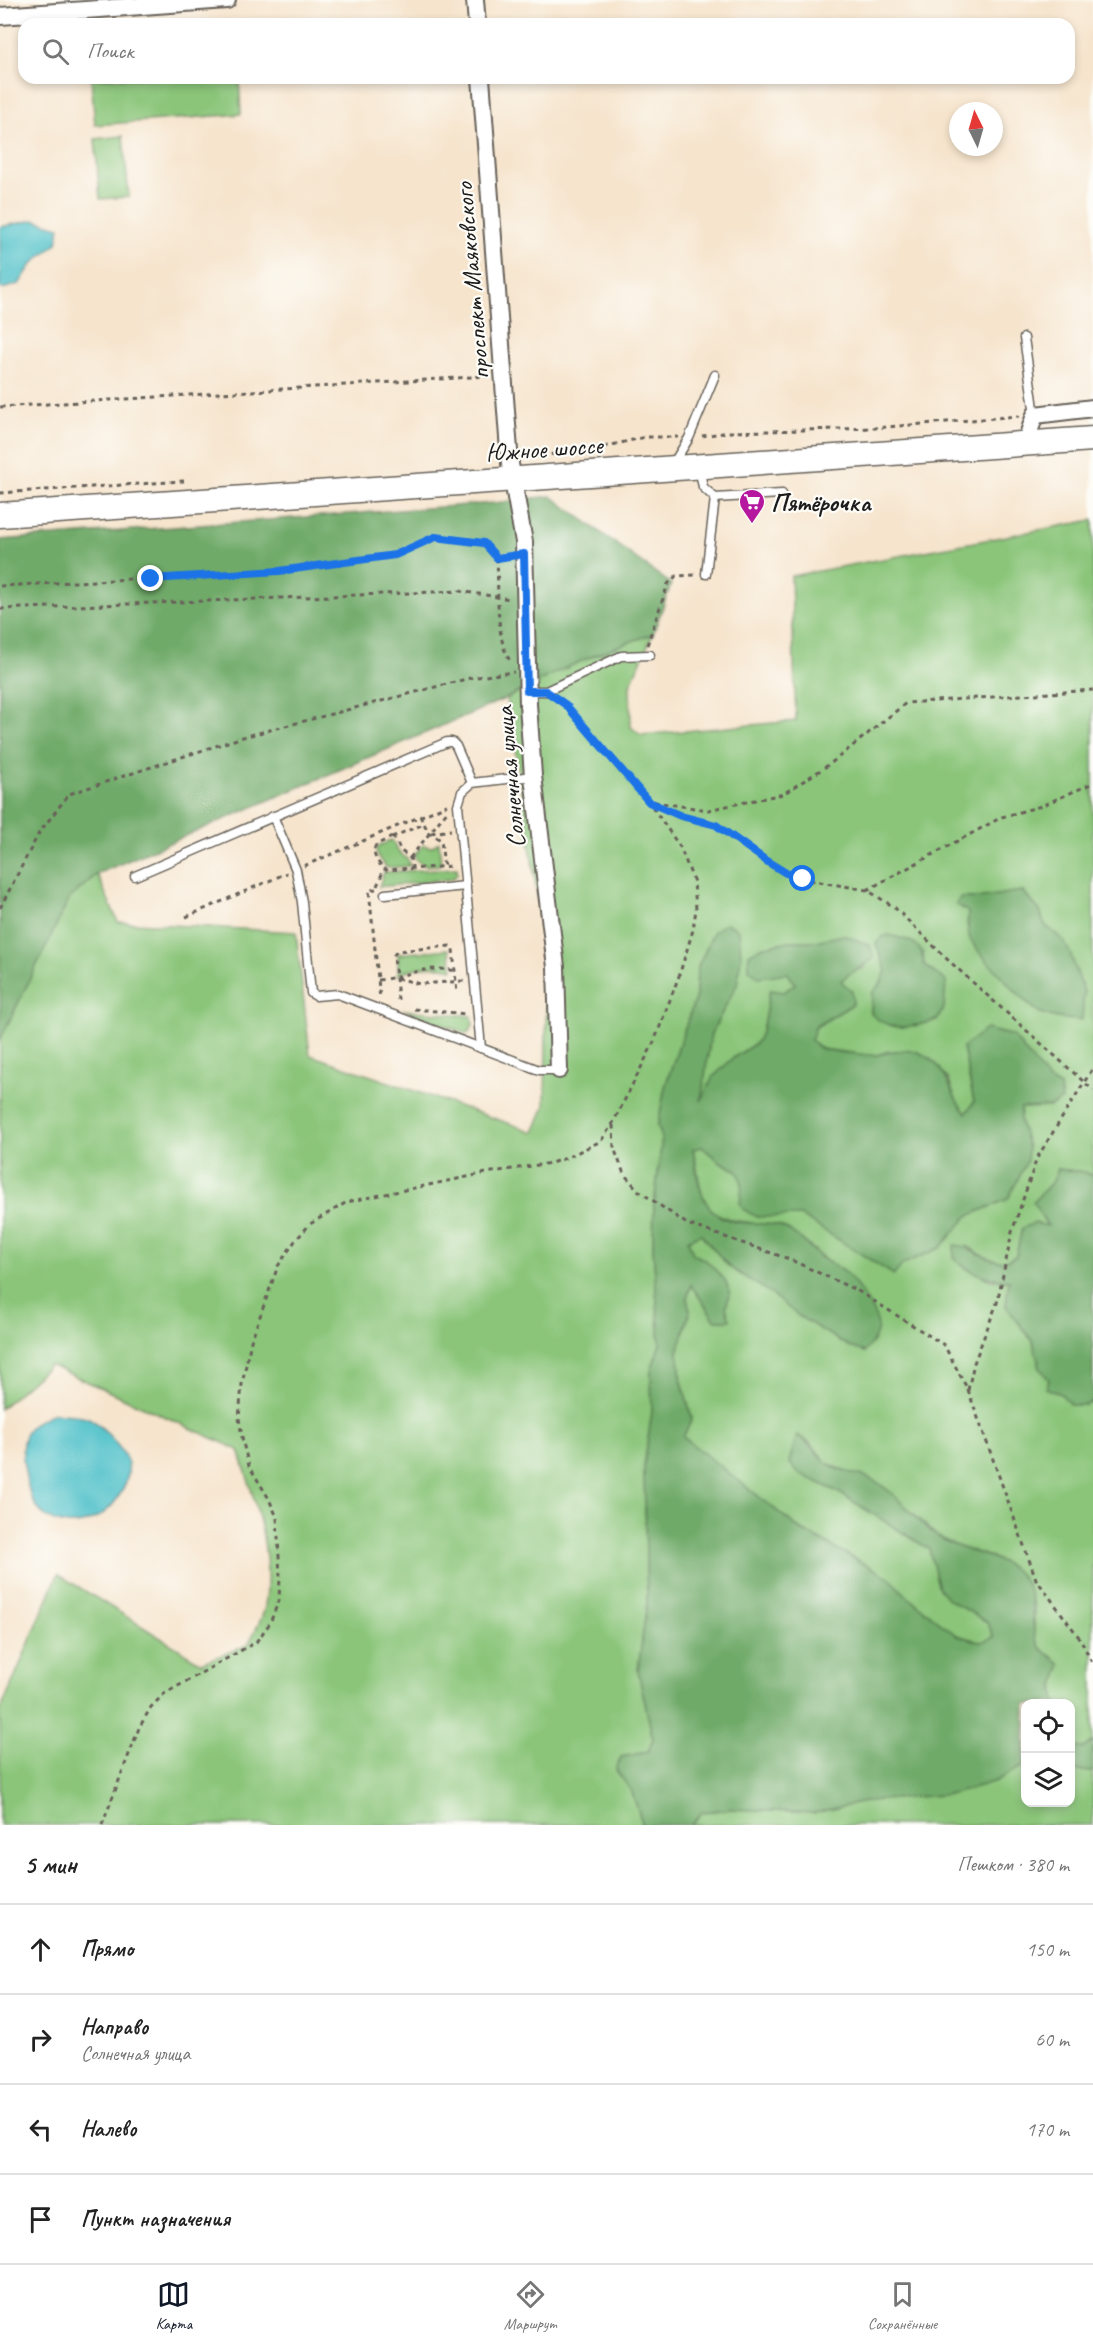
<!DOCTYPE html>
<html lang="ru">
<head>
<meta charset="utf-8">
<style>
	body { margin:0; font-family:Caveat,sans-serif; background:#f2f2f2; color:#222 }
	.controls { position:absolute; right:18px; bottom:18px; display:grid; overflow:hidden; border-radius:12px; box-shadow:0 3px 9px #0003 }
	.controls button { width:54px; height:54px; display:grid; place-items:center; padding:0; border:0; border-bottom:2px solid #e0e0e0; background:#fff; color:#222; font:30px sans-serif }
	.compass { position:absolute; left:949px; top:102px; width:54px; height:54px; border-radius:50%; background:#fff; box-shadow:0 3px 9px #0003; rotate:355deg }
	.stop { position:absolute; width:18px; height:18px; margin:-14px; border:4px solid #1a73e8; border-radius:50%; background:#fff }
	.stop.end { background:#1a73e8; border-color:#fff; box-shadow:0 2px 6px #0008 }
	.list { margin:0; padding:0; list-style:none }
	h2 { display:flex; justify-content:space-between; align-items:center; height:78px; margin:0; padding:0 24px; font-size:26px }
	h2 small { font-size:20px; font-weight:400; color:#767676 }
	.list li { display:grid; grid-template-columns:39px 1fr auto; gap:18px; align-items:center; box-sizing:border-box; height:90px; padding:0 24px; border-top:2px solid #e0e0e0 }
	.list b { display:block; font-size:22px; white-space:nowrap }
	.list p { margin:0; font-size:20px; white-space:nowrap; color:#767676 }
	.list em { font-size:20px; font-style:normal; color:#767676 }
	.icon { flex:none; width:33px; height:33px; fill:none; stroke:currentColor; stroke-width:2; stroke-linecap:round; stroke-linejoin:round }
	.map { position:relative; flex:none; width:1093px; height:1825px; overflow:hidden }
	.search { position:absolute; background:#fff; box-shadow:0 3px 9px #0003; left:18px; right:18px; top:18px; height:66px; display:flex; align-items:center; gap:15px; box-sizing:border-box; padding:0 21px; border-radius:18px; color:#767676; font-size:22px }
	.sheet { height:438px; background:#fff }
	nav { display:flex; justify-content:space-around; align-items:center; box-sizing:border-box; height:84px; border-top:2px solid #e0e0e0; background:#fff; font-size:16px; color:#767676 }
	nav a { display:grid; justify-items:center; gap:3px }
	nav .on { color:#111827 }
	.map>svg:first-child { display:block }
	.green { fill:#8ac579; stroke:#53704a; stroke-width:1.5; fill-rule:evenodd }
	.forest { fill:#6faa69; stroke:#466342; stroke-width:1.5 }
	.water { fill:#55c3cb; stroke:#387074; stroke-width:1.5 }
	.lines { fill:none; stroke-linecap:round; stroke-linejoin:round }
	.lane-casing { stroke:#68625a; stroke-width:11 }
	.street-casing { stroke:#68625a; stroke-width:20 }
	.secondary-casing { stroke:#68625a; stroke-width:27 }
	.path { stroke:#68625a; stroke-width:3; stroke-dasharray:4.5 4.5; stroke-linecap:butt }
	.lane { stroke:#fff; stroke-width:8 }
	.street { stroke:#fff; stroke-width:16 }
	.secondary { stroke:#fff; stroke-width:24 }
	.route { stroke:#1a73e8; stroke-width:8 }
	.labels { text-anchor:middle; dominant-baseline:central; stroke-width:4.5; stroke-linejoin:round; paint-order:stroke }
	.street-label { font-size:26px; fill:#1c1c1c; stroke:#fdfcf7 }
	.poi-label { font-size:26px; font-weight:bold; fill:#1c1c1c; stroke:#fdfcf7; text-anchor:start }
</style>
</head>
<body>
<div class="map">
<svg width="1093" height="1825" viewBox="0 0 1093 1825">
	<rect width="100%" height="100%" fill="#fdfcf7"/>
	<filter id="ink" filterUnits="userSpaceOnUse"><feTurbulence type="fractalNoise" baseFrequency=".0167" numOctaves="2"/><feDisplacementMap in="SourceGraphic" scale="12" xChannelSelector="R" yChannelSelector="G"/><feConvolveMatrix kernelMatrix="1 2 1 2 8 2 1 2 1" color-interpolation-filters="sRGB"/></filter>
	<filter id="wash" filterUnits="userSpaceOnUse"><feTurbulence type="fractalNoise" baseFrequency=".008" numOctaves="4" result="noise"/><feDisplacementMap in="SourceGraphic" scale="24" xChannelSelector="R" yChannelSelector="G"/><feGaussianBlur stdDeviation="1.35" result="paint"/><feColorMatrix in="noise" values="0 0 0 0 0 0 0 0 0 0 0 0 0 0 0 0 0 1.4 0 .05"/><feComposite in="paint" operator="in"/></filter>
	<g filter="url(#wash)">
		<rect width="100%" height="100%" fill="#f6e4cc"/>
		<g class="green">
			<polygon points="91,78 239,78 241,114 95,125"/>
			<polygon points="123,136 129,197 100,199 95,139"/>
			<path d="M1093 520V1176L1085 1172 1058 1169 1053 1181 1033 1202 1048 1227 1022 1228 1016 1256C995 1268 986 1257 967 1246L965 1268 991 1280H1009L1006 1306 1033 1342 1040 1368 1049 1380 1047 1388 1085 1405 1093 1402V1742L1083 1748 1071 1745 1070 1704 1056 1703 1054 1690 1061 1664 1039 1647 1034 1634V1607L1025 1582 992 1557 964 1549 939 1538 889 1491 866 1477 853 1475 827 1463 809 1442 797 1435 798 1473 838 1492 929 1549 940 1589 948 1599 987 1622 994 1637 982 1642 956 1635 907 1596 889 1577 800 1529 683 1437 692 1419 681 1378 678 1352 690 1311 687 1298 691 1285 715 1320H729L726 1307 730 1293 706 1261 693 1254 688 1241 700 1233 729 1267 766 1290 800 1317 850 1347 845 1272C837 1267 828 1263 822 1257 809 1246 798 1234 781 1227 771 1223 756 1224 745 1222 694 1216 703 1189 693 1149L702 1147 719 1161 738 1171 793 1216H801L903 1264 940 1248 968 1216 1008 1199 1028 1148 1020 1121 1021 1107H1050L1060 1087 1048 1080 1013 1036 986 1029 963 1047 974 1102 966 1113 957 1103 948 1078 888 1051 875 1056 821 1049 811 1040 816 1027 853 1004 841 981 850 972 864 968 844 935 816 941H789L788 973 795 984 784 992 770 990 762 1031 756 1043 733 1058 701 1103 711 1034 737 984 697 969 696 996 665 1087 658 1125 662 1138 654 1206 653 1247 660 1344 651 1371 652 1412 644 1466 647 1602 638 1671 653 1739 648 1752 621 1757 616 1770 632 1792 643 1825H0V1712L58 1574 201 1663 248 1645C253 1633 263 1619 265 1606 274 1553 254 1500 239 1450L50 1365 0 1409V1040L69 899 97 874 118 922 296 932 310 1055 534 1132 545 1106 547 968 537 892 507 698C557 671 599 651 653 634L630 685 631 727 641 735 796 721 791 576ZM1023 891 1040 911 1044 924 1064 941 1084 992 967 927 968 912 960 898H978ZM923 952 924 965 937 1020C910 1027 894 1034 871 1013L872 993 881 983 886 971Z"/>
			<polygon points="392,840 398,851 408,860 410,866 387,868 378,857 376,850 378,846"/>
			<path d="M439 842 441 863 439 865C428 866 420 867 414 856L423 845 431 847Z"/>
			<polygon points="457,868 457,874 452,879 379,887 384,872"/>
			<path d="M449 949 453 969C434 964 416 966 398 975V954Z"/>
			<polygon points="403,1010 472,1016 473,1026 467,1034"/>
			<polygon points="1025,1765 1026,1802 1070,1802 1071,1770 1093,1772 1093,1825 691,1825 702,1812 731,1809 814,1813 869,1801 996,1781 1020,1766"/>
		</g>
		<g class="forest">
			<path d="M551 496 671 584 653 634C599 651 557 671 507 698L97 874 69 899 0 1040V540L494 503Z"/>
			<path d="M1022 891 1040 911 1044 924 1064 941 1070 953 1084 992 1082 1020C1068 1020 1053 1018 1041 1013 1030 1009 975 950 970 939 967 930 968 921 968 912L956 904 960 898H978Z"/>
			<path d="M726 923 739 930 741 956 737 984 711 1034 701 1101 713 1077 733 1058 756 1043 762 1031 770 990 784 992 795 984 788 973 759 977 749 969V954L761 947 789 941H816L844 935 870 945 874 958C863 968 851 970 841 981L852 991 853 1004 816 1026 811 1040C814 1043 818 1048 822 1049 828 1051 871 1056 877 1055 889 1052 906 1048 918 1052 951 1066 946 1092 966 1113L974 1102 963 1047 986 1029 1013 1036 1048 1080 1060 1087 1062 1100 1050 1107 1021 1108 1020 1121 1028 1148 1027 1161 1008 1199 968 1216 940 1248 903 1264 894 1275 801 1216 757 1217 744 1210 740 1204 742 1184 738 1171 719 1161 702 1147 693 1149C697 1169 697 1197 714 1212 732 1228 759 1220 780 1226 798 1233 809 1248 823 1259 829 1264 837 1266 843 1271 853 1278 879 1316 878 1328 877 1338 870 1345 865 1352L850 1347 800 1317 766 1290 729 1267 701 1234 688 1240 693 1254 706 1260 725 1280 730 1293 726 1307 730 1320H715L691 1285 687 1298 690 1311 678 1352 681 1378 692 1419 683 1437 800 1529 889 1577 907 1596 956 1635 982 1642 994 1637 987 1622 948 1599 939 1589 929 1549 838 1492 798 1473 789 1462 797 1435C812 1443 815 1454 827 1463 838 1472 853 1472 866 1477 873 1480 883 1486 889 1491 907 1505 921 1526 940 1538 963 1553 993 1553 1015 1570 1042 1592 1026 1629 1040 1647 1045 1653 1055 1659 1061 1664L1054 1690 1056 1703 1026 1704 1025 1765 996 1781 953 1794 869 1801 814 1813 731 1809 702 1812 691 1825H643L632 1792 616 1770 621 1757 648 1752 653 1739 638 1671 647 1602 644 1466 652 1412 651 1371 660 1344 653 1247 654 1206 662 1138 658 1125 665 1087 696 996 697 969 714 931Z"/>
			<path d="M889 935C910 941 922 940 924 965L946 981 944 1008 937 1020C910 1027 894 1034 871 1014L872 993 881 983 886 971 876 944 882 937Z"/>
			<path d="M1058 1169 1085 1172 1093 1176V1402L1085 1405H1071L1061 1394 1046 1388 1049 1380 1040 1368 1033 1342 1006 1306 1009 1280C987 1279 970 1273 954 1258V1245C981 1247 990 1271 1016 1256L1022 1228 1035 1223 1048 1226 1033 1202 1053 1181Z"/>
			<polygon points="1093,1742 1093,1772 1071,1770 1071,1745 1083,1748"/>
		</g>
		<g class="water">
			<polygon points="34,220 60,227 57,243 32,264 19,284 2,289 0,287 0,227"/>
			<path d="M54 1413C64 1415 76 1414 86 1417 99 1421 125 1451 128 1464 130 1476 123 1490 117 1499 99 1526 57 1536 36 1506 29 1495 27 1483 25 1471 23 1461 21 1445 25 1435 30 1423 43 1418 54 1413Z"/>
		</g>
	</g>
	<g filter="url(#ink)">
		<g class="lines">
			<defs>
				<g id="lane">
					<polyline points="1024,338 1035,415"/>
					<polyline points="673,464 689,438 715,375"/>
					<polyline points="699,467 703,487 715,498 782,494"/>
					<polyline points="706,574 715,498"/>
					<polyline points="527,691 546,691 621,656 650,655"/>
					<polyline points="273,816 296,870 302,902 311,993 316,996 338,994 539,1070 559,1070"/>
					<polyline points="135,876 447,742 452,742 456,746 472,783"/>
					<polyline points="385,894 466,886"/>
					<polyline points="481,1048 458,805 462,792 472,783 533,776"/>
				</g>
				<g id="street">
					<polyline points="475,0 477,24"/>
					<polyline points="0,16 227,0"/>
					<polyline points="481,78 510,464 524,542 528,704 533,776 556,967 559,1070"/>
					<polyline points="1025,444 1035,415 1093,408"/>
				</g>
				<polyline id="secondary" points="0,515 1093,439"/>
			</defs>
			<use href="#lane" class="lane-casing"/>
			<use href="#street" class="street-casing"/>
			<use href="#secondary" class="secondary-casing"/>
			<g class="path">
				<polyline points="0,407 488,376"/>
				<polyline points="702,436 730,432 875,428 1019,416"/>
				<polyline points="524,458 600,448 645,437 678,437"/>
				<polyline points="0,493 184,481"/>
				<path d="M497 558C499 584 494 643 512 663"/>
				<polyline points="0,586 278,571 395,555 435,537 484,543 497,558 511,556"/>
				<polyline points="0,609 460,591 510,599"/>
				<polyline points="647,645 668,584 676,576 696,575"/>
				<polyline points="650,802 681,816 715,825 755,854 786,873 803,879 867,890 894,907 949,961 1093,1090"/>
				<polyline points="654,802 708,810 783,794 830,764 906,703 1093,690"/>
				<polyline points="420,816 429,833 441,840 444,867"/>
				<polyline points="431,833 451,830"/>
				<path d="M392 837 396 840 400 850 410 858 412 863V868L386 870C378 864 371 855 376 845Z"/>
				<polyline points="392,837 424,824"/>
				<polyline points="410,858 448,810"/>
				<polyline points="304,866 447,805"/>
				<polyline points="409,869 453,866"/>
				<polyline points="377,886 384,869"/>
				<polyline points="376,889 369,890 380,999"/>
				<polyline points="867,890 1002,817 1041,806 1093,783"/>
				<polyline points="0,908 39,833 69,794 243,737 470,678 514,672"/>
				<polyline points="186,917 287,873"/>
				<polyline points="397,978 420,984 464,981"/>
				<path d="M378 980C407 977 424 964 455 971"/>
				<polyline points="398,1000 394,955 397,951 450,946 453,949 457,994"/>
				<polyline points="414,1009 467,1014"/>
				<polyline points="613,1125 614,1148 624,1174 639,1191 687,1224 789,1259 858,1291 944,1345 968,1390 1036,1579 1081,1640 1093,1665"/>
				<polyline points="968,1390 974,1363 997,1303 1012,1232 1037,1158 1093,1068"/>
				<polyline points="102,1825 139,1728 151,1707 164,1694 256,1642 270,1623 279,1600 280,1577 277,1517 268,1497 249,1466 243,1443 239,1418 242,1384 251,1341 278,1266 295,1241 310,1224 347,1202 486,1173 551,1163 566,1158 601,1141 613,1123 654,1042 679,976 693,930 696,909 694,882 680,847 649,802 566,705 555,698"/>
			</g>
			<use href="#lane" class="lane"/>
			<use href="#street" class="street"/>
			<use href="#secondary" class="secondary"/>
		</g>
	</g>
	<g class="lines" filter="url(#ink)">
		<polyline class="route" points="151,579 279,571 395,555 435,537 484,543 497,558 524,554 527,691 546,691 566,705 649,802 681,816 716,825 768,862 786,873 803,879"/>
	</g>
	<defs>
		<symbol id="supermarket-pin" viewBox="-11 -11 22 30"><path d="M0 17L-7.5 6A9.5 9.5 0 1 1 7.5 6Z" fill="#b5179e" stroke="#fdfcf7"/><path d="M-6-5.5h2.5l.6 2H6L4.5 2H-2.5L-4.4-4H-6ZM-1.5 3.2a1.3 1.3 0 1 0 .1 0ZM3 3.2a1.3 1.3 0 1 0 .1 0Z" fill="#fff"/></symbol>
	</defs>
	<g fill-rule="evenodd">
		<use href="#supermarket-pin" x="737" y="487" width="30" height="40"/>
	</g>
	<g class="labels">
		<g class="street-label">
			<text transform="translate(472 281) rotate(-95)">проспект Маяковского</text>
			<text transform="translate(544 449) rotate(-4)">Южное шоссе</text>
			<text transform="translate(510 777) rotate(-95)">Солнечная улица</text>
		</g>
		<g class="poi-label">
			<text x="771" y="502">Пятёрочка</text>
		</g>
	</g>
</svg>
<div class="controls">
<button><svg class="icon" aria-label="locate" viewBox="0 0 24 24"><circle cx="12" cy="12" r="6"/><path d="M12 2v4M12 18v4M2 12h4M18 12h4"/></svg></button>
<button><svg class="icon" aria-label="layers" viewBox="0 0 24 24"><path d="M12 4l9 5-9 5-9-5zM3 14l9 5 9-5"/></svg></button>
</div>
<svg class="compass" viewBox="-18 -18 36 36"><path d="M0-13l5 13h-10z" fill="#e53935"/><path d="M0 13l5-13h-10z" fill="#767676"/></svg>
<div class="stop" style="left:803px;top:879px"></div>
<div class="stop end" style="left:151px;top:579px"></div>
<div class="search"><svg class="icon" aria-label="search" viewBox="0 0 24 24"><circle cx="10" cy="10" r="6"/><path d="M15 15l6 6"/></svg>Поиск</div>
</div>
<section class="sheet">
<h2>5 мин<small>Пешком · 380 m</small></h2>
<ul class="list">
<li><svg class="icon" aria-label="ahead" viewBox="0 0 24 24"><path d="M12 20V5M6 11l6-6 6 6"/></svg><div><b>Прямо</b></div><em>150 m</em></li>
<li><svg class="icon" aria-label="right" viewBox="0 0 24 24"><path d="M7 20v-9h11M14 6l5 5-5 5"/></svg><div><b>Направо</b><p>Солнечная улица</p></div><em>60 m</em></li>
<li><svg class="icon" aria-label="left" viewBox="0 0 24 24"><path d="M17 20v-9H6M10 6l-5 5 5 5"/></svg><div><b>Налево</b></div><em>170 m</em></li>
<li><svg class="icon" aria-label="arrive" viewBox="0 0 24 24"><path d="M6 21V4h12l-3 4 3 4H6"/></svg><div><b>Пункт назначения</b></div></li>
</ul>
</section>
<nav>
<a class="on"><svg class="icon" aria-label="map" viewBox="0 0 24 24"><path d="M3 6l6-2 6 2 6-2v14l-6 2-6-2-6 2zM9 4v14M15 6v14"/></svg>Карта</a>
<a><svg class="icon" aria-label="directions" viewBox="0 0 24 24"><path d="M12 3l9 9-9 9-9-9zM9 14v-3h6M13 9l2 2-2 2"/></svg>Маршрут</a>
<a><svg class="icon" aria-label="saved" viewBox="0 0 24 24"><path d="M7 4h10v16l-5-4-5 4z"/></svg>Сохранённые</a>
</nav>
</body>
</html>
